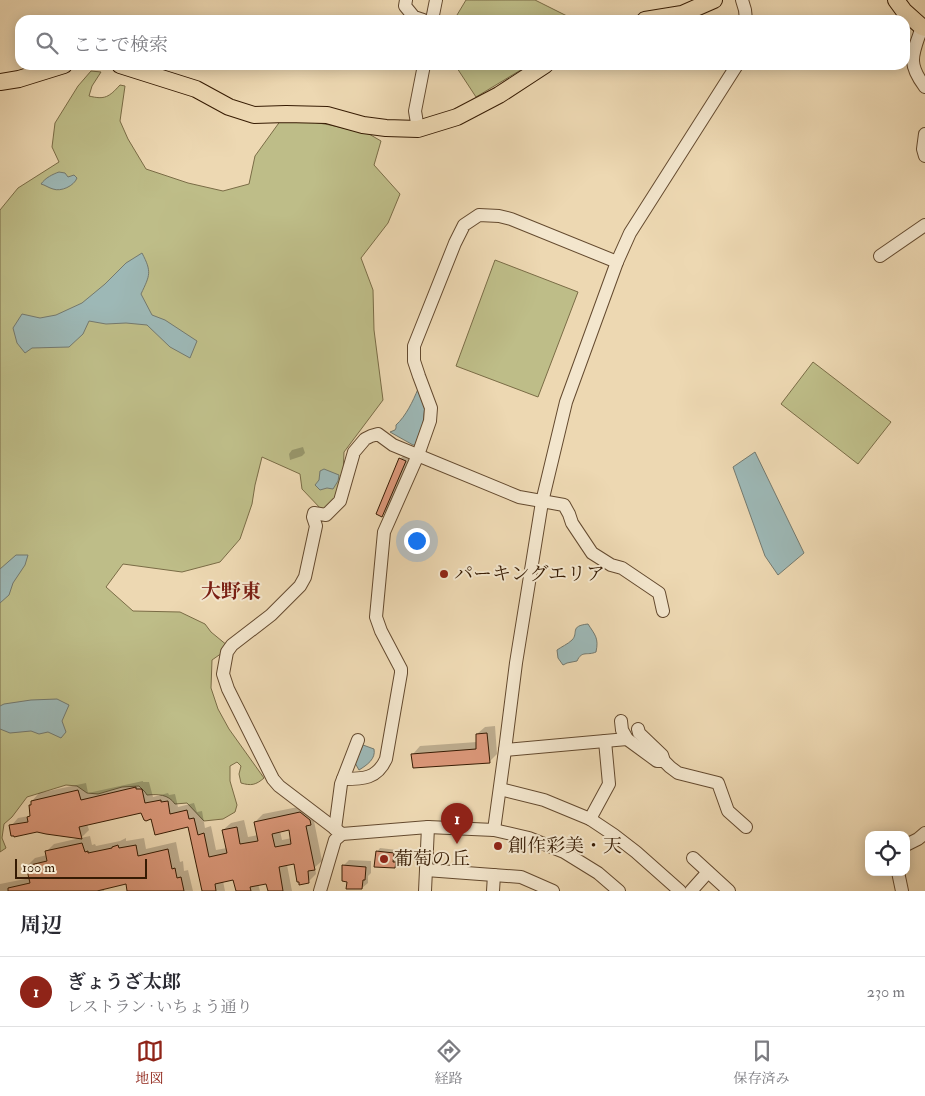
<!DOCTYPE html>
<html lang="ja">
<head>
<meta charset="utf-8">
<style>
	body { margin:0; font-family:"IM FELL Double Pica","Noto Serif JP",serif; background:#f2f2f3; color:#2b2b33 }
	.controls { position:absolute; right:15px; bottom:15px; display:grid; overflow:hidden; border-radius:10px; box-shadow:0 2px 12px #0003 }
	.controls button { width:45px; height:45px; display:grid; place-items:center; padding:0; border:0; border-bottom:1px solid #e1e1e2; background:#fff; color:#2b2b33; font:25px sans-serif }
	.scale { position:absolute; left:15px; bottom:12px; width:132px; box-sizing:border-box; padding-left:5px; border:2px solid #361b03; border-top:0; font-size:14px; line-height:18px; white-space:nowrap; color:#361b03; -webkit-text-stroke:4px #f3e6cd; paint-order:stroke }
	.you { position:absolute; left:416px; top:540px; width:18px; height:18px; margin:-12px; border:4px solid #fff; border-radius:50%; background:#1a73e8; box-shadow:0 0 0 8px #1a73e833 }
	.badge { display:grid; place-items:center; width:32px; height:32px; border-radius:50%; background:#8f2418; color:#fff; font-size:16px; font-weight:700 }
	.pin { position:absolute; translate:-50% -41px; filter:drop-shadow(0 1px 2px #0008) }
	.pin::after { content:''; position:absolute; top:26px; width:18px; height:15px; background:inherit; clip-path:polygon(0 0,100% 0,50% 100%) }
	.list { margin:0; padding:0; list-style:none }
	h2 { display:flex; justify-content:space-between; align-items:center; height:65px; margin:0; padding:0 20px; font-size:21px }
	h2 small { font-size:16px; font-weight:400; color:#7c7c81 }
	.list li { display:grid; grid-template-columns:32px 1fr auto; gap:15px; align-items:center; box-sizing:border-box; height:70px; padding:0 20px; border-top:1px solid #e1e1e2 }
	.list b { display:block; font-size:19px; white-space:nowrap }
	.list p { margin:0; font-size:16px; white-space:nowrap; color:#7c7c81 }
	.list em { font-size:16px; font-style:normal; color:#7c7c81 }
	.icon { flex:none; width:28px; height:28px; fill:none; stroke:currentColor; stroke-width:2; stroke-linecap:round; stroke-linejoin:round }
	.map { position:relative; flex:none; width:925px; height:891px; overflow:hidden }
	.search { position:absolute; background:#fff; box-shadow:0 2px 12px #0003; left:15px; right:15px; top:15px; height:55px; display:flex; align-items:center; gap:12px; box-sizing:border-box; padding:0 18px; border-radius:15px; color:#7c7c81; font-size:19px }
	.sheet { height:135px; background:#fff }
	nav { display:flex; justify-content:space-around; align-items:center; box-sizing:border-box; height:70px; border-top:1px solid #e1e1e2; background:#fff; font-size:14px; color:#7c7c81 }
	nav a { display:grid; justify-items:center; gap:2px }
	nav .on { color:#8f2418 }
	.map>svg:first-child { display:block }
	.green { fill:#bebd88; stroke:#7a6c46 }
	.water { fill:#9db8b6; stroke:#74796e }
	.shadow { fill:#0003; fill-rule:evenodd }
	.building { fill:#dc987a; stroke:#361b03; fill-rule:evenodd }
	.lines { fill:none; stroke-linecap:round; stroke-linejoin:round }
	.minor-casing { stroke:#644a2f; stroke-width:14 }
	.major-casing { stroke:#361b03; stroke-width:18 }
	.minor { stroke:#f3e6cd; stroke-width:12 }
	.major { stroke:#edd8b2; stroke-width:16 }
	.poi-dot { fill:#8f2418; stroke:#f3e6cd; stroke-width:2 }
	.labels { text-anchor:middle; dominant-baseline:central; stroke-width:4; stroke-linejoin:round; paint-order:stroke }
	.poi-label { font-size:19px; fill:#361b03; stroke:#f3e6cd; text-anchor:start }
	.neighbourhood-label { font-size:20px; font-weight:bold; fill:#7a1f14; stroke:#f3e6cd }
</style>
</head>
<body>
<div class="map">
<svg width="925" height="891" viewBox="0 0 925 891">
	<rect width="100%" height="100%" fill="#edd8b2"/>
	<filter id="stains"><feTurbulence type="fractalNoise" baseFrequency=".004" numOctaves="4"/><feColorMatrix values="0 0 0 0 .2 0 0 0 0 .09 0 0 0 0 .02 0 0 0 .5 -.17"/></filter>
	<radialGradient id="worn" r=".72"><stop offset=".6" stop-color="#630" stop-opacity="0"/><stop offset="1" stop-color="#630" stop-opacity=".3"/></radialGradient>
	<g class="green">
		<polygon points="466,0 535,0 575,20 454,20"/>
		<polygon points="455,65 529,65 476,97"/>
		<path d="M91 71 101 72 92 86 89 96C105 100 109 97 120 85L125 86 120 121 128 139 146 169 188 183 223 191 249 184 255 156 281 120 295 119 330 125 369 134 381 141 374 165 400 194 388 223 361 258 373 290 374 330 383 400 344 452 343 476 336 499 322 510 302 489 300 474 262 457 255 485 252 504 240 539 220 562 182 572 123 564 106 587 133 611 180 612 205 624 211 632 228 646 222 653 212 660 211 688 218 709 229 729 264 778C256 785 251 786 241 783L239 774 241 766 237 762 230 766V781L237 805 235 812 223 819 204 821 187 803 175 804C168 794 158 794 147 795L145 792 139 786 122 787 98 794 87 793 77 786 66 785 27 797 12 817 4 824 2 838 6 848 0 852V210L18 188 59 162 52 147 55 123 78 86Z"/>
		<polygon points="495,260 578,292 538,397 456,366"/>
		<polygon points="813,362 891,422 858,464 781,404"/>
	</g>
	<g class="water">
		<path d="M59 172 65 173 68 177 74 175 77 178C74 186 61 192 53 189 49 188 45 185 41 184 45 178 53 174 59 172Z"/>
		<path d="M142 253C152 272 150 275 141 294L152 315 165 320 197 341 190 358 170 347 147 325 126 323 106 324 89 321 83 334 69 347 32 348 25 353 17 343 13 328 22 314 40 318 56 315 82 303 105 284 126 263Z"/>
		<path d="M418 389 425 405 423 424 415 445H413L390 432 395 430 396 428V425C406 416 413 401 418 389Z"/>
		<polygon points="755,452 804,553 778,575 765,556 733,467"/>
		<polygon points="324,469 339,475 338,481 333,489 327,488 320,490 315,485 319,480 320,471"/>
		<polygon points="16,555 28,555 25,565 13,583 9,595 0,603 0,569"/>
		<path d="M588 624C595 635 599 638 596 652 587 656 582 650 577 661L567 663 563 665 558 658 557 650C561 647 568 644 572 640 579 633 569 626 588 624Z"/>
		<polygon points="57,699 69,705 62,721 66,732 61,738 48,732 39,734 31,731 10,733 0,729 0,706 4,704 31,700"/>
		<path d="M363 745 374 749C376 759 367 765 359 770L355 763Z"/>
	</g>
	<g class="shadow">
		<polygon points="303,447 305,453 302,456 290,460 289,454 292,450"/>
		<polygon points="406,453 411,455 387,510 381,516 400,459"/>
		<polygon points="495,726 497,754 489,762 413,754 420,746 477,742 477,734 485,727"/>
		<path d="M143 781V782H149L153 797 168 793 169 795 175 794 178 807 194 803 197 812 202 811 205 828 211 826 216 850 227 848 223 830 231 823 244 820 248 837 258 835 255 822 263 814 308 805 318 816 314 821 322 861 315 867 316 874 309 881 295 863 287 865 292 891H269L267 882 258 884 260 891H237L234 879 223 881 225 891H204L189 825 152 817 142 812 87 824 89 830 81 838 90 836 92 845 95 844 96 846 120 841 126 838V841L144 838 146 849 176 842 180 862 183 861 184 871 188 870 193 891H128L127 883 104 888V891H0V884L30 878 27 866 35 858 47 855 46 852 54 844 80 838 11 826 18 818 29 816 31 814 30 806 32 804V801L39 793 86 783 88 793ZM290 828 292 838 282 840 280 831Z"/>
		<polygon points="380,848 397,850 396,858 398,859 398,863 395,867 377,852"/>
		<polygon points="349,860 371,861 371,873 368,876 368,883 362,888 348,881 343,866"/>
	</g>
	<g class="building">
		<polygon points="399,458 406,461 382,517 376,514"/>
		<polygon points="487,733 490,763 413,768 411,754 476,749 476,734"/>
		<path d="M136 787V789H142L145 803 161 800V802L168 801 170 814 187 810 189 819 194 818 198 835 204 833 209 857 227 853 222 830 237 827 240 844 258 841 254 822 300 812 310 820 311 825 306 826 315 870 308 871 309 883 299 885V882H297L294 864 279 867 283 891H268L266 884 250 887 251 891H236L233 880 215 884 216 891H202L188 827 155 835 151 819 146 821 144 820 141 813 79 827 82 839 46 834 37 832 14 837V836H11L9 825 28 822 27 817 30 816 29 805H31V801L78 790 81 800ZM289 830 291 844 275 847 272 834Z"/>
		<polygon points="82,843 85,852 88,851 88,853 112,848 112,847 118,845 119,848 136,845 138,856 168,849 172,869 175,868 177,878 181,877 184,891 127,891 126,884 97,891 8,891 8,888 30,883 26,866 47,861 45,851"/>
		<polygon points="376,851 394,853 393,862 396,862 395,868 374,867"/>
		<polygon points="342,865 366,867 365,880 363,880 362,889 346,889 347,882 342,881"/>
	</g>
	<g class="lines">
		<defs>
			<g id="minor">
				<polyline points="406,0 405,6 414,17 423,20"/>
				<polyline points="742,0 745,10 746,20"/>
				<polyline points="432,20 436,0"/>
				<path d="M922 27C913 54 906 62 925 87"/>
				<polyline points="418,129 415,111 424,65"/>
				<polyline points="925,134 923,149 925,156"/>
				<polyline points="880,256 925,225"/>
				<polyline points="621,721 622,730 627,739 657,761 662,761"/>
				<polyline points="638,729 639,733 662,755 664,761 670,767 678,773 718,783 728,811 746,827"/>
				<polyline points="505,750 627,739"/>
				<path d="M343 779C363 779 377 779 386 759L401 673V669L381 631 376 617 384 532 418 455 430 421 431 408 419 376 414 361V346L455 243 464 225 479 215 499 216 511 219 617 262"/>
				<polyline points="500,789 544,800 590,819 614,835 636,852 680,891"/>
				<polyline points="590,819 609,784 605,741"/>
				<polyline points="335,829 341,784 358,740"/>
				<polyline points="494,830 505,750 516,663 542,502 566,402 617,262 630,233 737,65"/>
				<polyline points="342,834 279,786 273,779 228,689 223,674 227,652 232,645 271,615 300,586 305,577 316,526 313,517 314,513 326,515 340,501 354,452 365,439 371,436 378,434 393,445 519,497 564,505 569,514 572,523 592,553 611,565 622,568 659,593 663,611"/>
				<polyline points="906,845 918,839 925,833"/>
				<polyline points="693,858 729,891"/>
				<polyline points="426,870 521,877 553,891"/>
				<polyline points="898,872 902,891"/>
				<polyline points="320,891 335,840 342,834 428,827 494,830 529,838 564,852 598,873 619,891"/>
				<polyline points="425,891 428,827"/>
				<polyline points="493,891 494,875"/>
				<polyline points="691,891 708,872"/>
			</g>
			<g id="major">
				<polyline points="896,0 904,11 922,27 925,28"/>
				<polyline points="645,20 682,14 714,0"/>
				<polyline points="120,65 196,89 229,107 254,115 286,114 327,115 363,125 386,128 418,129 457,117 499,95 545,65"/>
				<polyline points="0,82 19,79 64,65"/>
			</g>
		</defs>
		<use href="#minor" class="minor-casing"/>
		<use href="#major" class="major-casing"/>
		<use href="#minor" class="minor"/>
		<use href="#major" class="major"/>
	</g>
	<g class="poi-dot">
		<circle cx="444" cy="574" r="5"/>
		<circle cx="498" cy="846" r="5"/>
		<circle cx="384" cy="859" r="5"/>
	</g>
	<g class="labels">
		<g class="poi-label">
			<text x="454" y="574">パーキングエリア</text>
			<text x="508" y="846">創作彩美・天</text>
			<text x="394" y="859">葡萄の丘</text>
		</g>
		<g class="neighbourhood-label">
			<text x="231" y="591">大野東</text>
		</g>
	</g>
	<rect width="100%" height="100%" filter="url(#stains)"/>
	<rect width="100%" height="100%" fill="url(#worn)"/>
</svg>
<div class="controls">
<button><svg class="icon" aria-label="locate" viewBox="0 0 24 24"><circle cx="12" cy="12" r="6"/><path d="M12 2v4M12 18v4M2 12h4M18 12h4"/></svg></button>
</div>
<div class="scale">100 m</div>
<div class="you"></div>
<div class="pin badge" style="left:457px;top:844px">1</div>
<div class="search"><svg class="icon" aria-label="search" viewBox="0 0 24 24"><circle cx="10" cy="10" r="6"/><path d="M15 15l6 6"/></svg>ここで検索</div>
</div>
<section class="sheet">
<h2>周辺<small></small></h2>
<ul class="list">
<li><span class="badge">1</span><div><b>ぎょうざ太郎</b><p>レストラン · いちょう通り</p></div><em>230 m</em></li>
</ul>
</section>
<nav>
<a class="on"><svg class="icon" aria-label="map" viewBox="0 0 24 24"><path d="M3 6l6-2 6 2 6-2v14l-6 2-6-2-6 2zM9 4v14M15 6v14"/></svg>地図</a>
<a><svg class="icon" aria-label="directions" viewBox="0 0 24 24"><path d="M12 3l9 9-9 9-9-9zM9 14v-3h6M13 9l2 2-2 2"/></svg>経路</a>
<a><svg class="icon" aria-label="saved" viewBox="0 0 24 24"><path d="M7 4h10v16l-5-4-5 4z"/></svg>保存済み</a>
</nav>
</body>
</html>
